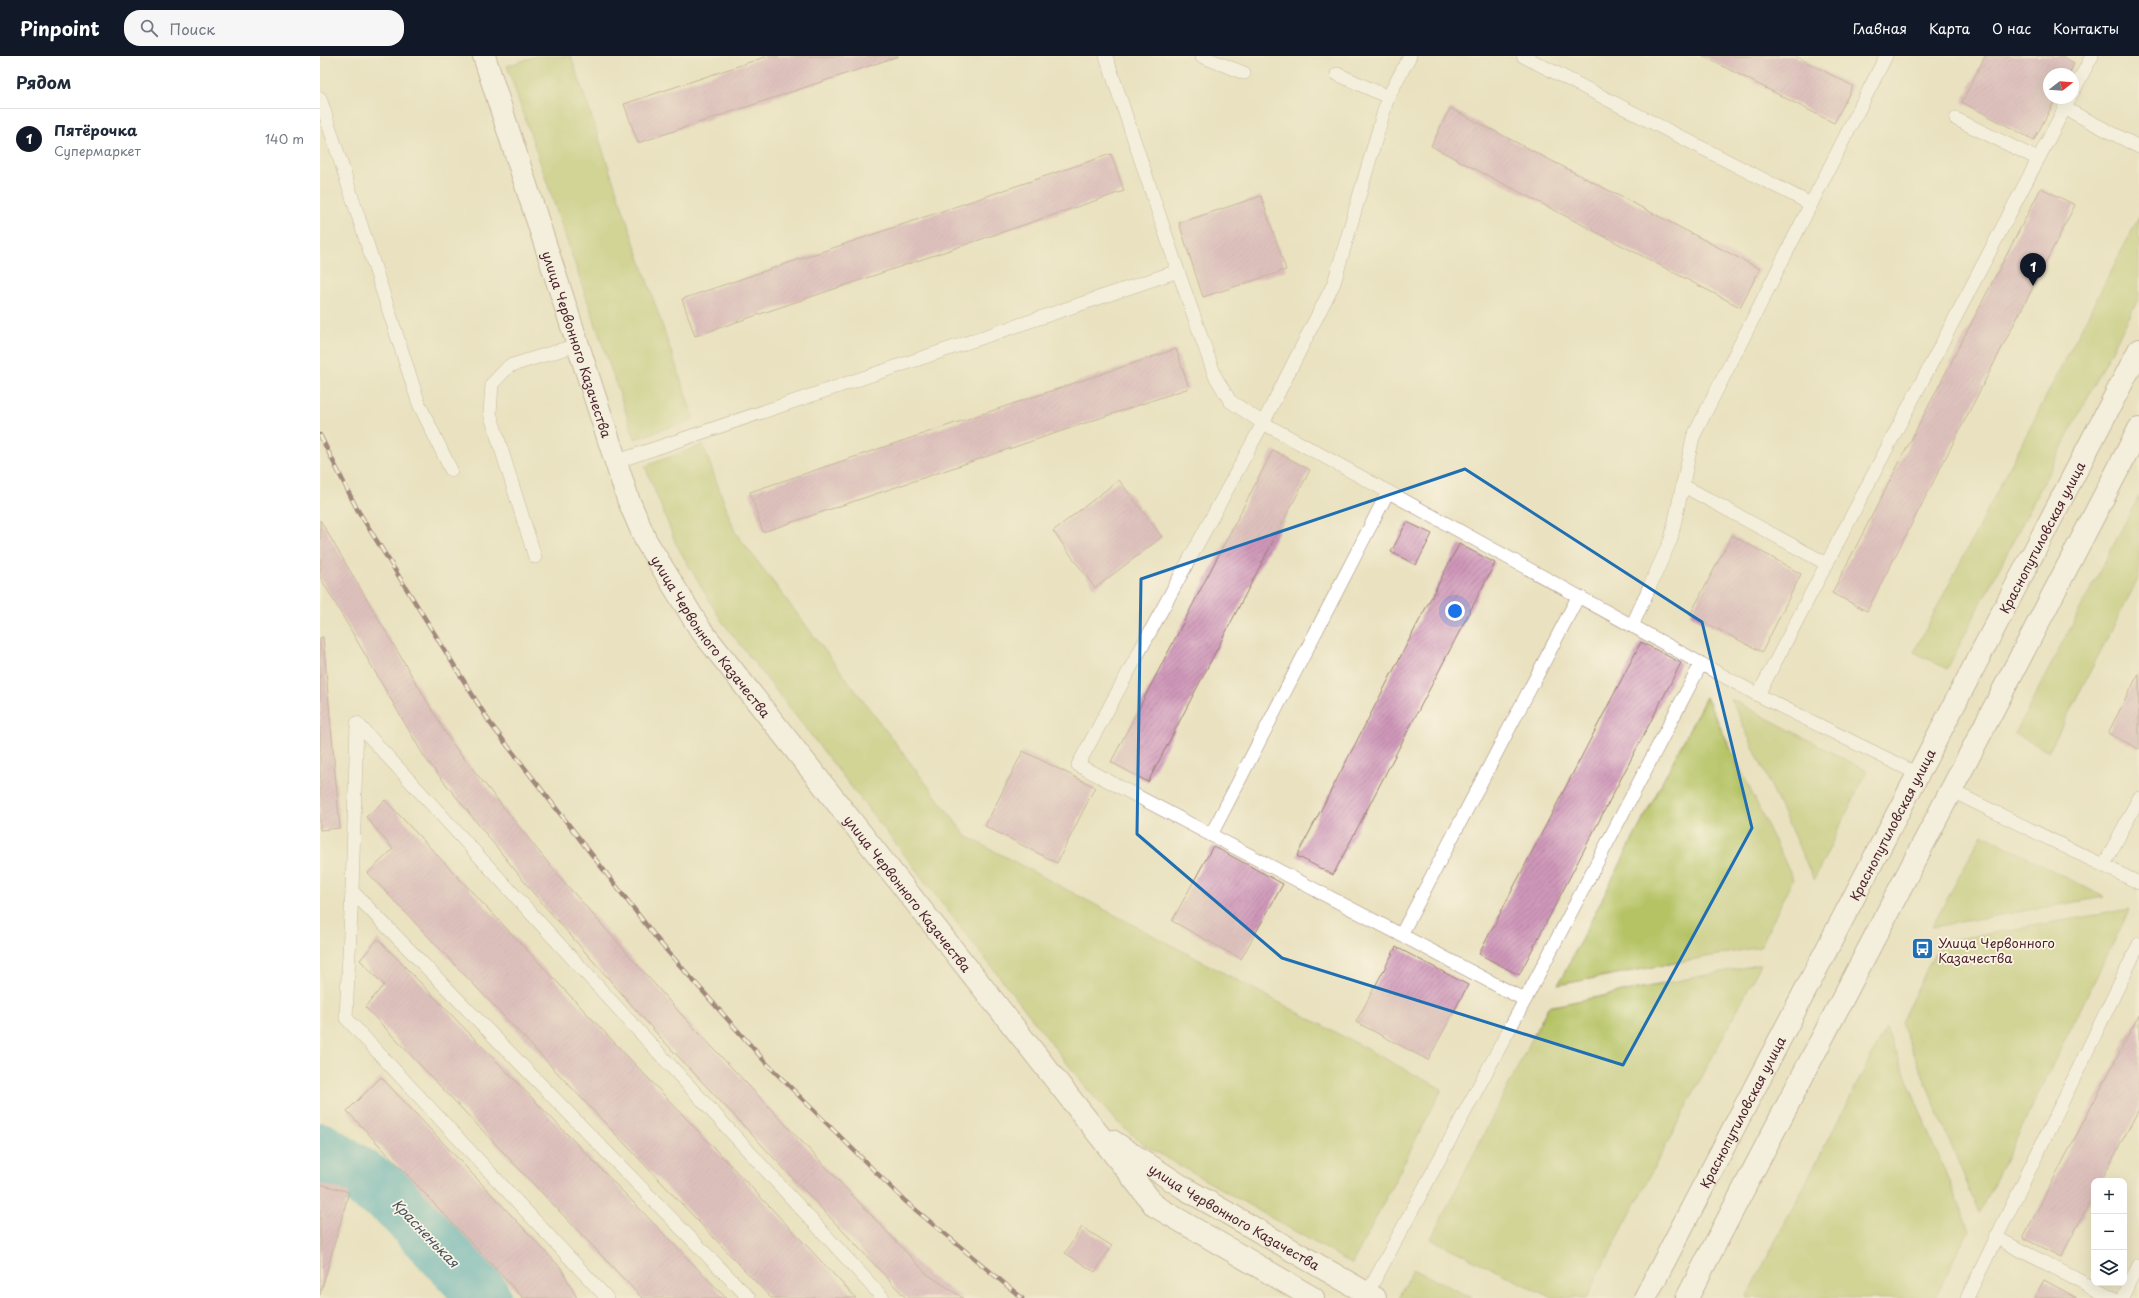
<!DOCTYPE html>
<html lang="ru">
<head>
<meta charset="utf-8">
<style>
	body { margin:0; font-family:"Playpen Sans",sans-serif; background:#f6f6f7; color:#1f2937 }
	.controls { position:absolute; right:12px; bottom:12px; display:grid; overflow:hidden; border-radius:8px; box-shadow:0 4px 16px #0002 }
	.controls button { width:36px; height:36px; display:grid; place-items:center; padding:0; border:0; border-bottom:1px solid #e0e1e3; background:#fff; color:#1f2937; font:20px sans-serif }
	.compass { position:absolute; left:1723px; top:12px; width:36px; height:36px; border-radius:50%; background:#fff; box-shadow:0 4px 16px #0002; rotate:73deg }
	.you { position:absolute; left:1135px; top:555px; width:14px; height:14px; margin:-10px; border:3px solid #fff; border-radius:50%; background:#1a73e8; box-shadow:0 0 0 6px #1a73e833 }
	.badge { display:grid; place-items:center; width:26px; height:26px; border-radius:50%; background:#111827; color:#fff; font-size:13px; font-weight:700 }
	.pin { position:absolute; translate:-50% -33px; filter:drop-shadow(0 1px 2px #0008) }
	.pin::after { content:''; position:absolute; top:21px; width:14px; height:12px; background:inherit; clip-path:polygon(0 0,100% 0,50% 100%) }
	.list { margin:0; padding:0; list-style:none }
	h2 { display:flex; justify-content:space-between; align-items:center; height:52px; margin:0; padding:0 16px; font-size:17px }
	h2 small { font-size:13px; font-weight:400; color:#747a83 }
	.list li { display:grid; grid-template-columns:26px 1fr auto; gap:12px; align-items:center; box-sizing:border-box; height:60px; padding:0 16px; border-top:1px solid #e0e1e3 }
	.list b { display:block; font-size:15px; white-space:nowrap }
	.list p { margin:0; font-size:13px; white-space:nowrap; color:#747a83 }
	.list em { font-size:13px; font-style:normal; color:#747a83 }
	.icon { flex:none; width:22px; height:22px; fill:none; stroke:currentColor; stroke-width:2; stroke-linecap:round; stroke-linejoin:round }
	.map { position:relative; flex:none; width:1819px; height:1242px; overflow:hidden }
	header { display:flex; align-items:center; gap:24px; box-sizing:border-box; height:56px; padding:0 20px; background:#111827; color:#fff }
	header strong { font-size:19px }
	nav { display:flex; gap:22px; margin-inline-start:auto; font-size:14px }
	.search { width:280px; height:36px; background:#f6f6f7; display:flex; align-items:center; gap:10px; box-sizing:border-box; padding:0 14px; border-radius:16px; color:#747a83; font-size:15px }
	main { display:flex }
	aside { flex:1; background:#fff }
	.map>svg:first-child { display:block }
	.green { fill:#b5c365; stroke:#807148 }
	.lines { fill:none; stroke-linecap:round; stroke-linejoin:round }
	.river { stroke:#3fa9bf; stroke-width:58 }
	.building { fill:url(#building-hatch) }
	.service-casing { stroke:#9a8075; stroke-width:14 }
	.minor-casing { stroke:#9a8075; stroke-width:24 }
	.secondary-casing { stroke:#9a8075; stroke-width:24 }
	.service { stroke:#fff; stroke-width:13 }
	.minor { stroke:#fff; stroke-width:22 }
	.secondary { stroke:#fff; stroke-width:22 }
	.rail-casing { stroke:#4a1f2b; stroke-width:4.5 }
	.rail { stroke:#fcf5e5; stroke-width:3; stroke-dasharray:9; stroke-linecap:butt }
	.marked { fill:none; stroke:#1f6fb2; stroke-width:3; stroke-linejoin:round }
	.labels { text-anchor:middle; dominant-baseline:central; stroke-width:3.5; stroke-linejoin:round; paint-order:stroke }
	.street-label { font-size:13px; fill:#4a1f2b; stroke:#fcf5e5 }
	.poi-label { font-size:13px; fill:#4a1f2b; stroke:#fcf5e5; text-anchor:start }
	.water-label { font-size:14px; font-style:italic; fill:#465666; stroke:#fcf5e5 }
</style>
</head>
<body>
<header>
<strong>Pinpoint</strong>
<div class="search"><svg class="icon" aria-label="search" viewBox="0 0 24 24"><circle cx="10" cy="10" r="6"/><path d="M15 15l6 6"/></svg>Поиск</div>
<nav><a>Главная</a><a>Карта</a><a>О нас</a><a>Контакты</a></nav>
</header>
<main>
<aside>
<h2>Рядом<small></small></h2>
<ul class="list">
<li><span class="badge">1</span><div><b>Пятёрочка</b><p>Супермаркет</p></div><em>140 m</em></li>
</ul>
</aside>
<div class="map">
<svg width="1819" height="1242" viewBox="0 0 1819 1242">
	<defs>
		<pattern id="building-hatch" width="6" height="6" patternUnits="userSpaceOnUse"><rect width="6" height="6" fill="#cf97ba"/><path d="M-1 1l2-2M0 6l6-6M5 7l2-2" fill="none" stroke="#aa7b97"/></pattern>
	</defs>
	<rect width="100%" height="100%" fill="#fcf5e5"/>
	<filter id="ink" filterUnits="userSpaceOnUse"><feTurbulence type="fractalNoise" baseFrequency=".025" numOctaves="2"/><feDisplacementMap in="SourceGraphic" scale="8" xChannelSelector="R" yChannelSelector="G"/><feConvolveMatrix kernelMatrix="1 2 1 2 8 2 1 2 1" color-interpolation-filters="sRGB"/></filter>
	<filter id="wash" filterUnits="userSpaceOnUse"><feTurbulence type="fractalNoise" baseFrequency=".012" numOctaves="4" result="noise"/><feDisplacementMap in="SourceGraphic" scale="16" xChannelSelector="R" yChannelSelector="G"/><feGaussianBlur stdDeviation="0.9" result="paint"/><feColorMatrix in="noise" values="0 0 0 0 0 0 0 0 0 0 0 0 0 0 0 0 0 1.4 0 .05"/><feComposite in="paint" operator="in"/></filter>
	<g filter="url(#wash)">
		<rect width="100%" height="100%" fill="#e9e1bf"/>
		<g class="green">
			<polygon points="216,0 251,0 374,363 315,383 187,10"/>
			<polygon points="1819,161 1819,242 1627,613 1594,596"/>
			<polygon points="383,389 415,476 646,780 1122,1033 1032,1208 824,1089 796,1065 767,1033 401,564 356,488 325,410"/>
			<polygon points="1819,440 1819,521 1729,695 1695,678"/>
			<polygon points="1386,641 1473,823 1440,891 1238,929"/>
			<polygon points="1411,643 1547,715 1494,824"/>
			<polygon points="1662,778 1784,841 1612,871"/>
			<polygon points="1810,853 1659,1157 1581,966 1620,886"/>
			<polygon points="1441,908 1266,1242 1232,1242 1111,1183 1228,951"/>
			<polygon points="1566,972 1649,1174 1615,1242 1426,1242"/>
			<polygon points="1093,1213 1152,1242 1079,1242"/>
		</g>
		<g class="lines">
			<polyline class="river" points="0,1095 76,1144 150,1223 162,1242"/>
		</g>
		<g id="blocks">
			<g class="building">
				<polygon points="448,0 579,0 318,87 304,48"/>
				<polygon points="1383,0 1475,0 1533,30 1514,67"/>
				<polygon points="1665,0 1742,0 1754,7 1749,18 1729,18 1729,42 1736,42 1714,84 1642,46"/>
				<polygon points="1130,52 1440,213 1420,251 1111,90"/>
				<polygon points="791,98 804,135 375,280 362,243"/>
				<polygon points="1721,132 1755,149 1547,555 1512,537"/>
				<polygon points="941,140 966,214 883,241 859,167"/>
				<polygon points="856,293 869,332 443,476 430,436"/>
				<polygon points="953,394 990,414 828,726 791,706"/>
				<polygon points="799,424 842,481 775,532 733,475"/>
				<polygon points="0,464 131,686 237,818 360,957 607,1218 643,1242 586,1242 339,980 215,839 105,702 0,521"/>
				<polygon points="1087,466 1112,478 1096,509 1071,496"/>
				<polygon points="1412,479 1481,518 1442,596 1370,559"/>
				<polygon points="1139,488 1175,507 1013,819 977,800"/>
				<polygon points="3,581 20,772 0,774 0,582"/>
				<polygon points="1321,586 1361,607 1199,919 1159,898"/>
				<polygon points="1819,617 1819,693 1788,677"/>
				<polygon points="703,695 775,731 737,807 665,770"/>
				<polygon points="65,744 536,1242 451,1242 48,817 73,793 46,761"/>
				<polygon points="893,790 963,828 921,903 852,865"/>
				<polygon points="58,883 406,1242 322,1242 45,951 64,929 40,904"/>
				<polygon points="1076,891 1148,929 1108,1004 1036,966"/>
				<polygon points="1819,959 1819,1053 1781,1125 1774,1125 1774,1139 1741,1201 1703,1182"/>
				<polygon points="61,1021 241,1212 257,1242 203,1242 27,1055"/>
				<polygon points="0,1128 29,1136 0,1239"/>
				<polygon points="762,1171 792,1190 775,1216 745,1197"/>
				<polygon points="1724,1224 1757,1242 1714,1242"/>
			</g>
		</g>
	</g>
	<g filter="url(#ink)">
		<use href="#blocks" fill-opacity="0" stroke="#9a8075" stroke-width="1"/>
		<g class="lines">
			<defs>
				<g id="service">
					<polyline points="786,0 858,215 895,320 910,345 943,367 1438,639 1598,718"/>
					<polyline points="881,0 924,17"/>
					<polyline points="1090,0 1068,41 1014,227 943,367 758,709 1205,944"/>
					<polyline points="1203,0 1491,148"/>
					<polyline points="1017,18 1068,41"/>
					<polyline points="1753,36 1772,0"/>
					<polyline points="0,42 99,348 131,414"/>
					<polyline points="1744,52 1819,91"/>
					<polyline points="1636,63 1718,103"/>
					<polyline points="295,406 858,215"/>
					<polyline points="1362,429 1507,508"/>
					<polyline points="215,501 170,357 172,328 189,310 257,289"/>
					<polyline points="1312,570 1351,483 1373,381 1566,0"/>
					<polyline points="1438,639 1750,42"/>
					<polyline points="1632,735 1819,827"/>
					<polyline points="891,779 1068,436"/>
					<polyline points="1784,809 1819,742"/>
					<polyline points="32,835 26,962 287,1242"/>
					<polyline points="1081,879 1258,541"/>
					<polyline points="1675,1181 1793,1242"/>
					<polyline points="429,1242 32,835 37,667 563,1242"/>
					<polyline points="1045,1242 1205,944 1381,608"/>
					<polyline points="1647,1242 1819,888"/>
					<polyline points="1802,1242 1819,1209"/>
				</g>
				<g id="minor">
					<path id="s1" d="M164 0 308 443 326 485 380 573 835 1150 993 1242"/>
					<path id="s2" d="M792 1085 864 1132 1055 1242"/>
				</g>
				<g id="secondary">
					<path id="s3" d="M1325 1242 1819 294"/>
					<polyline points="1367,1242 1819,373"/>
				</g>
			</defs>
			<use href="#service" class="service-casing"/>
			<use href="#minor" class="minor-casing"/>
			<use href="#secondary" class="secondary-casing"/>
			<use href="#service" class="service"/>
			<use href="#minor" class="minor"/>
			<use href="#secondary" class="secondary"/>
			<defs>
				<polyline id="rail" points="0,379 37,453 170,667 341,888 448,1009 585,1145 702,1242"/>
			</defs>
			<use href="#rail" class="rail-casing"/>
			<use href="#rail" class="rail"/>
		</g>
	</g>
	<path d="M0 0H1819V1242H0ZM1145 413 1382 566 1432 772 1303 1009 962 902 817 778 821 523Z" fill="#e9e1bf" fill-opacity=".55" fill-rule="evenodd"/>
	<path class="marked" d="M1145 413 1382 566 1432 772 1303 1009 962 902 817 778 821 523Z"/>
	<defs>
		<symbol id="bus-square" viewBox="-11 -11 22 22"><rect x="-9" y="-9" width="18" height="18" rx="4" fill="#1f6fb2" stroke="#fcf5e5"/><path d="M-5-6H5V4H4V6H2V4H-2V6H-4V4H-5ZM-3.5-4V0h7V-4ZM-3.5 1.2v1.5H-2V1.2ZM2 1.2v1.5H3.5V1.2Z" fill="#fff"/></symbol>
	</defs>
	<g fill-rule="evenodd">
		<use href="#bus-square" x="1590" y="880" width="25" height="25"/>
	</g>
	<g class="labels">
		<g class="street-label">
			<text stroke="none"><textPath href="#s1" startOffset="303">улица Червонного Казачества</textPath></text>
			<text stroke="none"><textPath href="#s3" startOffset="858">Краснопутиловская улица</textPath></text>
			<text stroke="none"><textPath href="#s1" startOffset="627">улица Червонного Казачества</textPath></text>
			<text stroke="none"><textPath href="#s3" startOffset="534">Краснопутиловская улица</textPath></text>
			<text stroke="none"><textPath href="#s1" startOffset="951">улица Червонного Казачества</textPath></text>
			<text stroke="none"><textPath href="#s3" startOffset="210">Краснопутиловская улица</textPath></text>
			<text stroke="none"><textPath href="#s2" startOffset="144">улица Червонного Казачества</textPath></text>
		</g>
		<g class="poi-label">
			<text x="1618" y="886">Улица Червонного<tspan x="1618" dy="15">Казачества</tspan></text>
		</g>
		<g class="water-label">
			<text transform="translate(106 1177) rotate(46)">Красненькая</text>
		</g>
	</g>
</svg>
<div class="controls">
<button>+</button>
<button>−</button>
<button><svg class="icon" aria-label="layers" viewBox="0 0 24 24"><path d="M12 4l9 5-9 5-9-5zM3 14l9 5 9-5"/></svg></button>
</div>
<svg class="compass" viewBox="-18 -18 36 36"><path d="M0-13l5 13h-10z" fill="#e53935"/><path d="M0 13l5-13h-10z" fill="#747a83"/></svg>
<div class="you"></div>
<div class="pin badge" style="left:1713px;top:230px">1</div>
</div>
</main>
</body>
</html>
